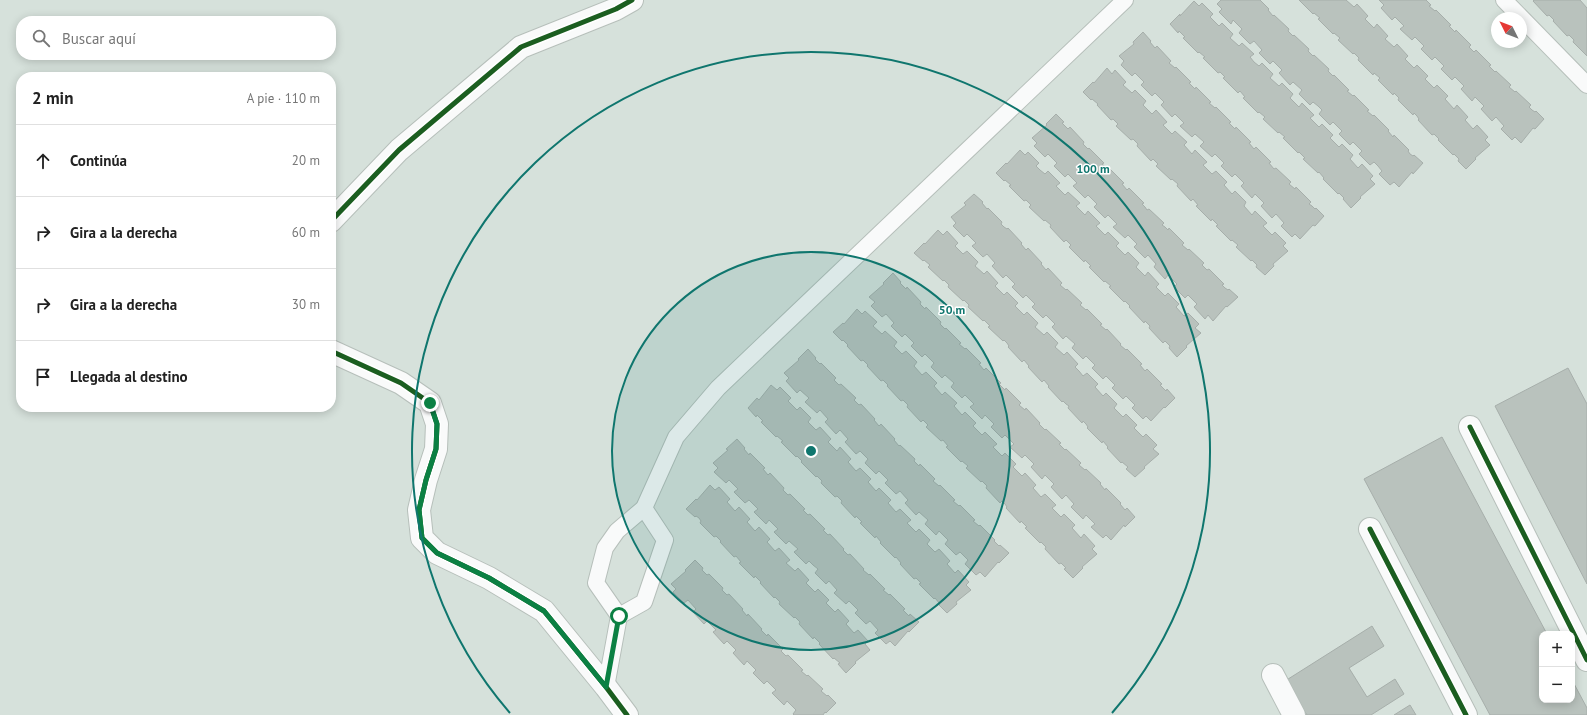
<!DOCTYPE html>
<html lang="es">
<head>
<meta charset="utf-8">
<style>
	body { margin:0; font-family:"PT Sans",sans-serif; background:#f6f6f6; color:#222 }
	.controls { position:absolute; right:12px; bottom:12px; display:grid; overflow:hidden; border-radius:8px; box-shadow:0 2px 10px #0003 }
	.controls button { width:36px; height:36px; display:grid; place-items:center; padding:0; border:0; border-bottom:1px solid #e0e0e0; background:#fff; color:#222; font:20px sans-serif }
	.compass { position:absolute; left:1491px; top:12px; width:36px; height:36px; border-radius:50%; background:#fff; box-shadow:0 2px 10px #0003; rotate:312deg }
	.stop { position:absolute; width:12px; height:12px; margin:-9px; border:3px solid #0b8043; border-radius:50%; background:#fff }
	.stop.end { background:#0b8043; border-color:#fff; box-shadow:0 1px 4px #0008 }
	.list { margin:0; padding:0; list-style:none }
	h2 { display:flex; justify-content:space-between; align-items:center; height:52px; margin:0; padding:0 16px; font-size:17px }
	h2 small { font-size:13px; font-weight:400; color:#767676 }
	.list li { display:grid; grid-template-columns:26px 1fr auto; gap:12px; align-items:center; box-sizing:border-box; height:72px; padding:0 16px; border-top:1px solid #e0e0e0 }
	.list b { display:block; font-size:15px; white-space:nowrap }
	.list em { font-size:13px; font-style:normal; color:#767676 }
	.icon { flex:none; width:22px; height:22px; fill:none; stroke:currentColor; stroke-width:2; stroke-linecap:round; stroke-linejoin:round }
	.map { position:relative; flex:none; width:1587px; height:715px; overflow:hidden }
	.search { position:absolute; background:#fff; box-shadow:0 2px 10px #0003; left:16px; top:16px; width:320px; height:44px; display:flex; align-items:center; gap:10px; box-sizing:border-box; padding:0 14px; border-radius:16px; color:#767676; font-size:15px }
	.panel { position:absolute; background:#fff; box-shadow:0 2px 10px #0003; left:16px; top:72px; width:320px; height:340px; border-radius:16px }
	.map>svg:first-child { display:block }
	.building { fill:#b9c2bd; stroke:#a6aeaa }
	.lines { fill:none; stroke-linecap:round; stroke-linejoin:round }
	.service-casing { stroke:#b6bfba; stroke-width:18 }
	.minor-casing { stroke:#b6bfba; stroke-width:24 }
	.service { stroke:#f9fafa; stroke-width:16 }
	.minor { stroke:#f9fafa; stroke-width:22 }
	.cycleway-casing { stroke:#fff; stroke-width:8 }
	.cycleway { stroke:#1b5e20; stroke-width:5 }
	.route { stroke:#0b8043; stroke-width:5 }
	.ring { fill:none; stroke:#0f766e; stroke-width:2 }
	.centre { fill:#0f766e; stroke:#fff; stroke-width:2 }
	.ring-label { font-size:12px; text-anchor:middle; font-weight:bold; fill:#0f766e; stroke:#fff; stroke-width:3; stroke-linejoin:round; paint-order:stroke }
</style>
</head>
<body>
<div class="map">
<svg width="1587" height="715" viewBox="0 0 1587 715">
	<rect width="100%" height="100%" fill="#d6e1db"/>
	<g class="building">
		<polygon points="1221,0 1260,0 1269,9 1268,10 1273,16 1274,15 1289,29 1288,31 1293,36 1294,35 1309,49 1308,51 1313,56 1314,55 1329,69 1328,71 1333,76 1334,75 1349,90 1347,91 1353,96 1354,95 1369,110 1367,111 1373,116 1374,115 1389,130 1388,131 1393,137 1394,135 1409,150 1408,151 1410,154 1413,156 1414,155 1423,163 1413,174 1412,172 1399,187 1394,182 1390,185 1379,174 1382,171 1378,166 1374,162 1370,165 1359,154 1362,151 1353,142 1350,145 1339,134 1342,131 1333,122 1330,125 1319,114 1322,110 1318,106 1313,102 1310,105 1299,94 1302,90 1293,82 1290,85 1279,73 1282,70 1273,61 1270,64 1259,53 1262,50 1254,41 1250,44 1239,33 1242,29 1233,20 1231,24 1219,12 1222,9 1217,4"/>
		<polygon points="1299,0 1346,0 1354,7 1357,4 1368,16 1365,19 1374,28 1377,24 1388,36 1385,39 1394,47 1397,44 1408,56 1405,59 1414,68 1417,65 1428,76 1425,79 1434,88 1437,85 1448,96 1445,99 1454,109 1457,105 1468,117 1465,120 1473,129 1477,125 1488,137 1485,140 1490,145 1475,158 1476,159 1466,169 1458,161 1459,159 1454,154 1453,155 1438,140 1439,139 1434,134 1432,135 1418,120 1419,119 1417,116 1414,113 1413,115 1398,100 1399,98 1394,93 1393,95 1378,80 1380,78 1374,73 1373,75 1358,60 1359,58 1354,53 1353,54 1338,40 1340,38 1334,33 1333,34 1318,19 1320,18 1314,13 1313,14"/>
		<polygon points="1379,0 1426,0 1431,5 1429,6 1435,11 1436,10 1451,25 1449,26 1455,32 1456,30 1471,45 1469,47 1474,52 1476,50 1491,65 1489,66 1495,72 1496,71 1511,85 1509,87 1515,92 1516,91 1531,105 1529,107 1532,110 1535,112 1536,111 1544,119 1535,129 1533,128 1521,143 1515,137 1512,140 1501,129 1504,126 1496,117 1492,121 1481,109 1484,106 1475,97 1472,101 1461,89 1464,86 1455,77 1452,80 1441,69 1444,66 1435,57 1432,60 1421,49 1424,46 1415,37 1412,40 1400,29 1404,26 1395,17 1392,20 1381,8 1384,5"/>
		<polygon points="1534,0 1580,0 1587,8 1587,56 1573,42 1574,40 1569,35 1567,36 1553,21 1554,20 1549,15 1547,16 1533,1"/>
		<polygon points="1194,1 1199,6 1202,3 1213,14 1210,17 1219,26 1222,23 1233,34 1230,38 1239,46 1242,43 1254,54 1250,57 1254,62 1259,66 1262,63 1273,74 1270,78 1279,86 1282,83 1293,94 1290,98 1299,107 1302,103 1314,115 1310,118 1319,127 1322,124 1333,135 1330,138 1339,147 1342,144 1353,155 1350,159 1358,168 1362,164 1373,176 1370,179 1375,184 1360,197 1361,198 1351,208 1343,199 1344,198 1339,193 1338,194 1323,179 1324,178 1319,172 1318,173 1303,159 1305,158 1299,152 1298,153 1283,138 1285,137 1279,132 1278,133 1263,119 1265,117 1259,112 1258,113 1243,98 1245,97 1240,91 1238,93 1223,78 1225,77 1220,72 1218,73 1203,58 1205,57 1199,52 1198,53 1183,38 1185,37 1179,31 1178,33 1170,24 1180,14 1180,16"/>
		<polygon points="1143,32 1151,41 1150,42 1155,48 1157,46 1171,61 1169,63 1175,68 1176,67 1191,82 1189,83 1195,89 1196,87 1211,102 1209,103 1215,108 1216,107 1231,122 1229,123 1235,129 1236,127 1251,142 1249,143 1254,149 1256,147 1271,162 1269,163 1274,169 1276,168 1291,182 1289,184 1295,189 1296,187 1311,202 1309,204 1312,206 1315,209 1316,208 1324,216 1315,226 1313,225 1300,239 1295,234 1292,237 1281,226 1284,223 1276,214 1272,218 1261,206 1264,203 1255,194 1252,198 1241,186 1244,183 1235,174 1232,177 1221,166 1224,163 1215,154 1212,157 1200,146 1204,142 1195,134 1192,137 1180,126 1184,123 1175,114 1172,117 1161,105 1164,102 1155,93 1152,96 1141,85 1144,82 1135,73 1132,76 1121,65 1124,61 1119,56 1134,44 1133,42"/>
		<polygon points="1107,68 1112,74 1115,70 1126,82 1123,85 1132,93 1135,90 1146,101 1143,105 1152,114 1156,110 1167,122 1163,125 1172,134 1175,131 1187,142 1184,145 1192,154 1195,150 1207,162 1203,165 1212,174 1216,171 1227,182 1224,185 1232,194 1235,191 1246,202 1244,206 1252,215 1255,211 1267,223 1263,226 1272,235 1275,232 1286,243 1283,246 1288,251 1273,264 1274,266 1265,275 1256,267 1257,265 1252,260 1251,261 1236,247 1238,245 1232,240 1231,241 1216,226 1218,225 1212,219 1211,221 1196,206 1198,205 1193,199 1191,201 1177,186 1178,184 1172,179 1171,180 1156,166 1158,164 1153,159 1151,161 1137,146 1138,144 1133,139 1131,140 1116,126 1118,124 1113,119 1111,120 1097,105 1098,104 1092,99 1091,100 1083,92 1093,82 1094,83"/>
		<polygon points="1056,114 1064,122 1062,123 1068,129 1070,127 1084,142 1083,144 1088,149 1089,148 1104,163 1102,164 1108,169 1109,168 1124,183 1122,184 1127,190 1129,188 1144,203 1142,204 1145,207 1147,210 1149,209 1164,223 1162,225 1165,227 1168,230 1169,228 1184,243 1182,245 1188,250 1189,249 1204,263 1202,265 1207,270 1209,269 1224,284 1222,285 1225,288 1228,290 1229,289 1238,297 1227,307 1226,306 1213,321 1208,315 1205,319 1194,307 1197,304 1188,295 1185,298 1174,287 1177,284 1168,275 1165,279 1154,267 1156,264 1148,255 1145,258 1134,247 1137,244 1128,235 1125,238 1113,227 1117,224 1108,215 1105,218 1094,207 1097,204 1088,195 1085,198 1073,186 1077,183 1068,174 1065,177 1054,166 1057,163 1048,154 1045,157 1034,146 1037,143 1032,138 1047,125 1046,124"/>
		<polygon points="1020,150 1025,155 1028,152 1039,163 1036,166 1040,170 1045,174 1048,171 1060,183 1056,186 1065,195 1068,192 1080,203 1076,206 1085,215 1088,211 1100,223 1096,226 1105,235 1108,232 1119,243 1116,246 1125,255 1128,252 1139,263 1136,267 1145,276 1148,272 1159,284 1156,287 1165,296 1168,293 1179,304 1176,307 1184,316 1188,313 1199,324 1195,328 1201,333 1186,346 1187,347 1177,357 1169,348 1170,346 1165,341 1163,343 1149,328 1150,326 1145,321 1144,323 1129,307 1130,306 1125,301 1124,302 1109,287 1111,286 1105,281 1104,282 1089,267 1091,266 1085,260 1084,262 1069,247 1071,245 1066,240 1064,242 1050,227 1051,225 1045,220 1044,221 1029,207 1031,205 1026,200 1024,201 1009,186 1011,185 1005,180 1004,181 996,173 1006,163 1007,164"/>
		<polygon points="974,194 983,202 982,203 987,209 988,208 1002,222 1001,224 1004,227 1007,229 1008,228 1022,243 1021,244 1026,250 1028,248 1042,263 1041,264 1046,270 1048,268 1062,283 1060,285 1066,290 1067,289 1082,303 1080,305 1086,310 1087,309 1102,324 1100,325 1106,330 1107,329 1121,344 1120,345 1126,350 1127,349 1142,364 1140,365 1145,371 1147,369 1162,384 1160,385 1166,391 1167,389 1175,398 1165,408 1164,407 1151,421 1146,416 1143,419 1132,408 1135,405 1126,396 1123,399 1112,388 1115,385 1106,376 1103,379 1092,368 1095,365 1086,356 1083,359 1072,348 1075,344 1066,336 1063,339 1052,327 1055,324 1046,315 1043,318 1032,307 1035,304 1026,295 1023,298 1012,287 1015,284 1006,275 1003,278 992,266 995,263 987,254 983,257 972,246 976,243 967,234 964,237 953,226 956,223 951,217 966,205 964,203"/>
		<polygon points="938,230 943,235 947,231 958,243 955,246 963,254 967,251 978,262 975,266 984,274 987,271 998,283 995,286 1004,295 1007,292 1018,303 1015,306 1024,315 1027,312 1038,323 1035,327 1044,335 1047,332 1058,343 1055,347 1064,355 1067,352 1078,364 1075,367 1079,371 1083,376 1087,373 1098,384 1095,387 1103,396 1106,393 1117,404 1114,408 1123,417 1126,414 1137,425 1134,428 1143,437 1146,434 1157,445 1153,449 1159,454 1144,467 1145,468 1135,477 1126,469 1128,467 1122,462 1121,463 1107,448 1108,447 1103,441 1102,443 1087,428 1088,427 1086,424 1083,421 1082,423 1068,408 1069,406 1066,404 1063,401 1062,402 1048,387 1049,386 1044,380 1042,382 1028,367 1029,366 1024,360 1022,362 1008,347 1009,346 1007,343 1004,340 1003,341 988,327 990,326 984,320 983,321 968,307 969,305 964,300 963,301 948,287 949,285 944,280 943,281 928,267 930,265 924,260 923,261 914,253 924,243 925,244"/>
		<polygon points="893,273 901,282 900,283 906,289 907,287 921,302 920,304 925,309 926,307 941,322 940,324 945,329 946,328 961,343 959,344 965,349 966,348 981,363 979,364 984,370 986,368 1001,383 999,384 1005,390 1006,388 1021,403 1019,405 1025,410 1026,408 1040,423 1039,424 1045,430 1046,429 1061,443 1059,444 1065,450 1066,449 1081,463 1079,465 1085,470 1086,469 1101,483 1100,484 1105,490 1106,488 1121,503 1120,504 1125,510 1127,508 1135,517 1125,527 1124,525 1111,540 1106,535 1103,538 1091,527 1095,524 1086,515 1083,519 1071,507 1074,504 1066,495 1062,499 1051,487 1054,484 1045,475 1042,479 1031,467 1034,464 1025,455 1022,458 1010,447 1014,444 1005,435 1002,438 991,427 994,424 985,415 982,419 970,407 974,404 965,395 962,398 951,387 954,383 945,375 942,378 931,367 934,363 925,354 922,357 911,346 914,343 905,334 902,337 891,326 894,323 886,314 882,317 871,306 875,302 869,297 884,284 883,283"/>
		<polygon points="857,309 862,314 865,311 877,322 873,326 882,334 885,331 897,342 894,346 902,354 906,351 917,362 914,366 922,375 926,372 937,383 934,386 942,395 945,392 957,403 954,406 962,415 965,412 976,423 973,426 982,435 985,432 997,444 993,447 1002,456 1005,453 1016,464 1013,467 1022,476 1025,473 1036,485 1033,488 1041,497 1045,494 1056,505 1052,508 1061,517 1064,514 1075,525 1072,528 1081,538 1084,534 1095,546 1092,549 1097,554 1082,567 1083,568 1073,578 1064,569 1066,568 1061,563 1059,564 1045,549 1046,547 1041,542 1040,543 1025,528 1027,527 1021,521 1020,523 1006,508 1007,507 1005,504 1002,501 1000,503 986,488 987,486 982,481 981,482 966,468 968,466 962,461 961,462 946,447 948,446 943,440 941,441 926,427 928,425 923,420 921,422 907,407 908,405 903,400 901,401 887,386 888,385 883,380 881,381 867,366 868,365 863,360 861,361 847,346 848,345 843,340 842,341 833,332 843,323 844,324"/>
		<polygon points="808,349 816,358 815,359 820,364 821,363 836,378 834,380 839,385 841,384 856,398 854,400 859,405 861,404 875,419 874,420 879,426 881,424 895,439 894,440 899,446 900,445 915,459 914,461 919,466 920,464 935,479 933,481 939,486 940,485 955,500 953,501 959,506 960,505 975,520 973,521 979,526 980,525 995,540 994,541 999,546 1000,545 1009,553 999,563 998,562 985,577 980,572 976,575 965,564 968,560 960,552 956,555 945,544 948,540 939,531 936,535 925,524 928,520 919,512 916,515 905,503 908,500 900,491 896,494 885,483 888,480 879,471 876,474 865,463 868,459 860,451 856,454 845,442 848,439 840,430 836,434 825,422 828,419 820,410 817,413 805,402 809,398 800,390 797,393 786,381 789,378 784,373 799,360 798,359"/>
		<polygon points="1568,368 1587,404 1587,584 1495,406"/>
		<polygon points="771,385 777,390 780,387 791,398 788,401 797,410 800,407 811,418 808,422 816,430 820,427 831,439 828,442 837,451 840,447 851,459 848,462 856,471 860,468 871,479 868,482 876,491 879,488 891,500 888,503 896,512 900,509 911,520 907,523 916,532 919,529 930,540 927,544 935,552 939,549 950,561 947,564 955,573 958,570 969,582 966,585 971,590 956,602 957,604 947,613 939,605 940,604 935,598 934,599 919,584 921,583 916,578 914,579 900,564 901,563 896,557 895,558 880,543 881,542 876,536 875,538 860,523 862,522 856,516 855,518 841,503 842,501 837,496 835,497 821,483 822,481 817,476 816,477 801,462 802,461 797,456 796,457 781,442 783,441 777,436 776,437 761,422 763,421 757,415 756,417 748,408 757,398 759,400"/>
		<polygon points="1442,437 1547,634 1542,634 1542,700 1572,700 1572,680 1587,708 1587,715 1490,715 1364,479"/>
		<polygon points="737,439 745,448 744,449 749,455 750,453 765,468 763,469 768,475 770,473 784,488 783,490 788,495 790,494 805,509 803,510 808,515 810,514 825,529 823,530 828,535 830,534 844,549 843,550 848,555 850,554 864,569 863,570 869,575 870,574 885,589 883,590 889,595 890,594 905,609 903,610 909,616 910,614 919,622 909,632 908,631 895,646 890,641 886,644 875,633 878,630 870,621 866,624 855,613 858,610 849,601 846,604 834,593 837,590 829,581 826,584 815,573 818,569 813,565 809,561 806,564 794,552 798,549 789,541 786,544 774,532 778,529 769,520 766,524 754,512 758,509 749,500 745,503 734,492 738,489 729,480 726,483 714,472 718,468 713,463 728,450 726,449"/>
		<polygon points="710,485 715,490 719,487 730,499 727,502 735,511 739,507 750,519 747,522 755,531 759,527 770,539 767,542 775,551 779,548 790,560 786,563 795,571 798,568 809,580 806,583 815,592 818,589 829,600 826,603 835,612 838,609 849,621 846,624 854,633 858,630 868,641 865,644 870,650 855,662 856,663 846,673 838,664 840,663 834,658 833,659 819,644 820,643 814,637 813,639 799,624 800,622 795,617 794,618 779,604 780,602 775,597 774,598 760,583 761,582 755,576 754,578 739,563 741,562 736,556 734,557 720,542 721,541 716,536 714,537 700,523 701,521 699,518 696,516 695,517 686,509 696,499 697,500"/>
		<polygon points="695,560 703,568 702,570 707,575 709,574 723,588 722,590 727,595 729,594 743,609 742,610 747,616 748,614 762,629 761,630 767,636 768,634 783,649 781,651 786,656 788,655 803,670 801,671 807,676 808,675 823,689 821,691 827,696 828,695 836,703 826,713 825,712 823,715 794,715 793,714 796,710 787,701 784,705 772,693 776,690 767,681 764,684 753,673 756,670 747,661 744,665 733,653 736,650 727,641 724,644 713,632 716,630 707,621 704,624 693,612 696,609 688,600 684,603 673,592 676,589 671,584 686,571 685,570"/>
		<polygon points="1372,626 1384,646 1349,668 1367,697 1395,679 1404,694 1371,715 1307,715 1285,681"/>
		<polygon points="1410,705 1416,715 1394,715"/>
	</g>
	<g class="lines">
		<defs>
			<g id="service">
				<polyline points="1504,0 1587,85"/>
				<polyline points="619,616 644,602 665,540 644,508"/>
				<polyline points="606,687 619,616 596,583 605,548 617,531 644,508 676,437 718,388 1125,0"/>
			</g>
			<g id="minor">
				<polyline points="331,221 399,150 521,47 616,9 632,0"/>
				<polyline points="331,351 401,383 430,403 437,424 436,449 426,480 419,510 422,538 437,553 489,578 544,611 606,687 627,715"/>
				<polyline points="1470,427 1587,660"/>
				<polyline points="1370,529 1466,715"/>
				<polyline points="1273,675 1294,715"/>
			</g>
		</defs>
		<use href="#service" class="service-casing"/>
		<use href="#minor" class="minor-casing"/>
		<use href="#service" class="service"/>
		<use href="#minor" class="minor"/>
		<defs>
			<g id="cycleway">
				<polyline points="331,221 399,150 521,47 616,9 632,0"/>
				<polyline points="331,351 401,383 430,403 437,424 436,449 426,480 419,510 422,538 437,553 489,578 544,611 606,687 627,715"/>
				<polyline points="1470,427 1587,660"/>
				<polyline points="1370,529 1466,715"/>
			</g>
		</defs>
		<use href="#cycleway" class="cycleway-casing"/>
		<use href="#cycleway" class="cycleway"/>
	</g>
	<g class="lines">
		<polyline class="route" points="430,403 437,424 436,449 426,480 419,510 422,538 437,553 489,578 544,611 606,687 619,616"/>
	</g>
	<circle cx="811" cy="451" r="199" fill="#0f766e" fill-opacity=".12"/>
	<g class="ring">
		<circle cx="811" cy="451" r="199"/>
		<path d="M510 713A399 399 0 1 1 1112 713"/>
	</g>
	<circle cx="811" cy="451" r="6" class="centre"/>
	<g class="ring-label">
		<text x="1093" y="173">100 m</text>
		<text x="952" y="314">50 m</text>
	</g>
</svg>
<div class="controls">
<button>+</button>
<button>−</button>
</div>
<svg class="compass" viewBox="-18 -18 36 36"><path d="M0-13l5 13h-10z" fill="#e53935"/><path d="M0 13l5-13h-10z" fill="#767676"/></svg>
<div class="stop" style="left:619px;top:616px"></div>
<div class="stop end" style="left:430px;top:403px"></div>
<div class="search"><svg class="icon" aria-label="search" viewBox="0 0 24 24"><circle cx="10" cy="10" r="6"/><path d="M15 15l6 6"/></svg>Buscar aquí</div>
<section class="panel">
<h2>2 min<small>A pie · 110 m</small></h2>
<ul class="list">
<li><svg class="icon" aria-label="ahead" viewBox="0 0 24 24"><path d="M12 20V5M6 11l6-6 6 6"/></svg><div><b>Continúa</b></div><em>20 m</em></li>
<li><svg class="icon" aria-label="right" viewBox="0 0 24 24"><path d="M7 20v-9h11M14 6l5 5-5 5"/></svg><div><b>Gira a la derecha</b></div><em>60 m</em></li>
<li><svg class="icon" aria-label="right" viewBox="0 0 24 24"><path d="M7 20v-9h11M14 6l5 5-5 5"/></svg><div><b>Gira a la derecha</b></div><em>30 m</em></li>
<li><svg class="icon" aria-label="arrive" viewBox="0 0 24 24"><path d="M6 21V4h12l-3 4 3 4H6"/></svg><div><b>Llegada al destino</b></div></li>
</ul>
</section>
</div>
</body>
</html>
